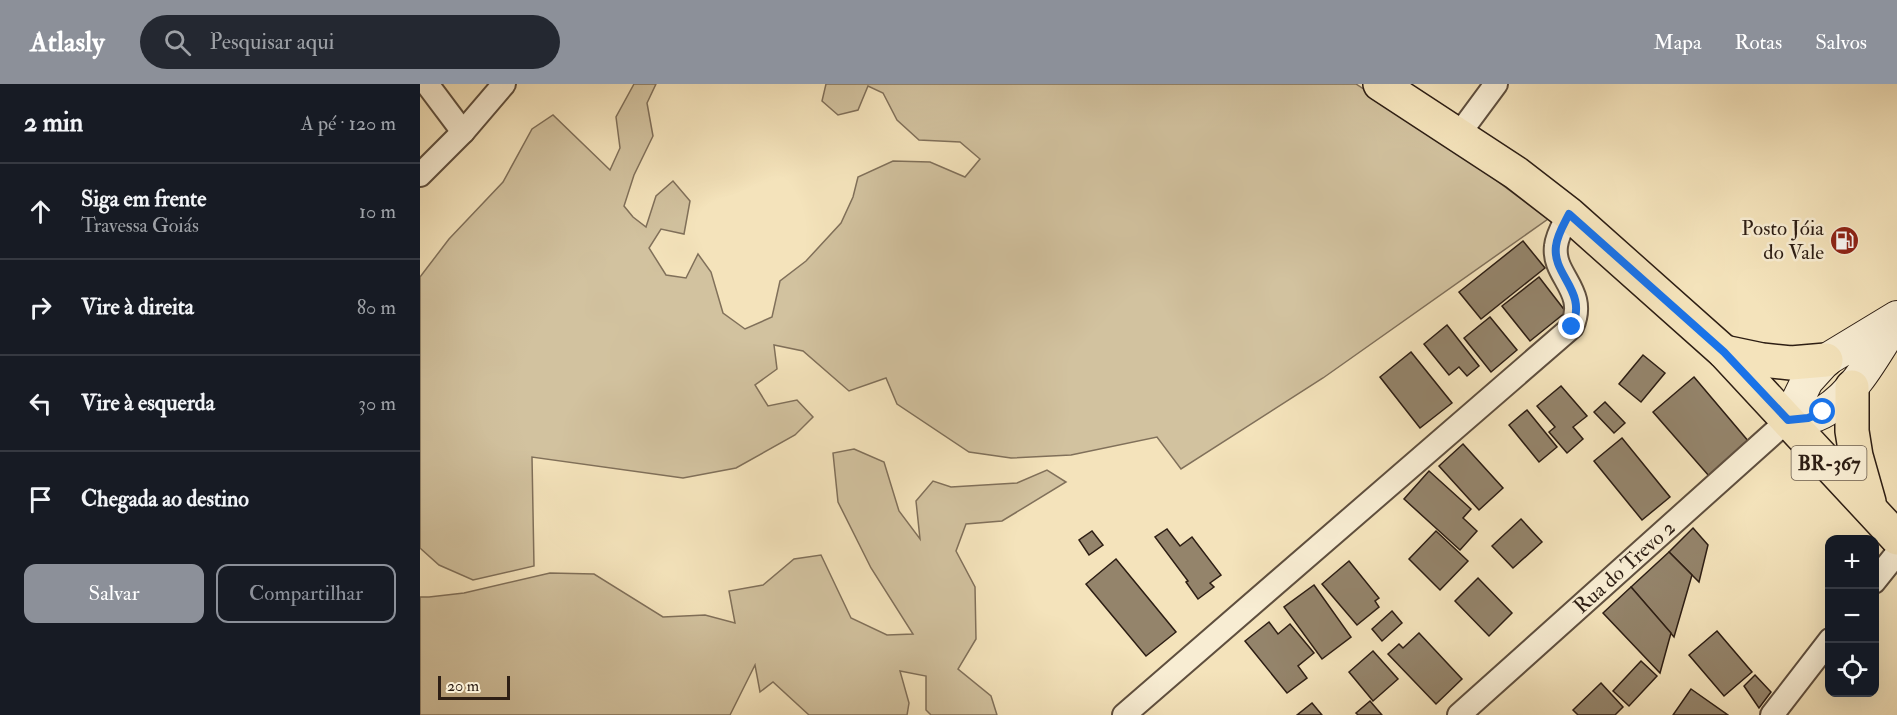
<!DOCTYPE html>
<html lang="pt">
<head>
<meta charset="utf-8">
<style>
	body { margin:0; font-family:"IM FELL Double Pica",serif; background:#242831; color:#f1f3f6 }
	.controls { position:absolute; right:18px; bottom:18px; display:grid; overflow:hidden; border-radius:12px; box-shadow:0 6px 24px #0002 }
	.controls button { width:54px; height:54px; display:grid; place-items:center; padding:0; border:0; border-bottom:2px solid #363941; background:#171b24; color:#f1f3f6; font:30px sans-serif }
	.scale { position:absolute; left:18px; bottom:15px; width:72px; box-sizing:border-box; padding-left:6px; border:3px solid #2d1e14; border-top:0; font-size:16px; line-height:21px; white-space:nowrap; color:#2d1e14; -webkit-text-stroke:4px #f8edd3; paint-order:stroke }
	.stop { position:absolute; width:18px; height:18px; margin:-14px; border:4px solid #1a73e8; border-radius:50%; background:#fff }
	.stop.end { background:#1a73e8; border-color:#fff; box-shadow:0 2px 6px #0008 }
	.list { margin:0; padding:0; list-style:none }
	h2 { display:flex; justify-content:space-between; align-items:center; height:78px; margin:0; padding:0 24px; font-size:26px }
	h2 small { font-size:20px; font-weight:400; color:#9ea1a6 }
	.list li { display:grid; grid-template-columns:39px 1fr auto; gap:18px; align-items:center; box-sizing:border-box; height:96px; padding:0 24px; border-top:2px solid #363941 }
	.list b { display:block; font-size:22px; white-space:nowrap }
	.list p { margin:0; font-size:20px; white-space:nowrap; color:#9ea1a6 }
	.list em { font-size:20px; font-style:normal; color:#9ea1a6 }
	.actions { display:flex; gap:12px; padding:18px 24px }
	.actions a { flex:1; padding:14px 0; border:2px solid #8c9099; border-radius:12px; text-align:center; font-size:21px; color:#8c9099 }
	.actions .main { background:#8c9099; color:#fff }
	.icon { flex:none; width:33px; height:33px; fill:none; stroke:currentColor; stroke-width:2; stroke-linecap:round; stroke-linejoin:round }
	.map { position:relative; flex:none; width:1477px; height:631px; overflow:hidden }
	header { display:flex; align-items:center; gap:36px; box-sizing:border-box; height:84px; padding:0 30px; background:#8c9099; color:#fff }
	header strong { font-size:28px }
	nav { display:flex; gap:33px; margin-inline-start:auto; font-size:21px }
	.search { width:420px; height:54px; background:#242831; display:flex; align-items:center; gap:15px; box-sizing:border-box; padding:0 21px; border-radius:33px; color:#9ea1a6; font-size:22px }
	main { display:flex }
	aside { flex:1; background:#171b24 }
	.map>svg:first-child { display:block }
	.green { fill:#d2c29f; stroke:#80705a; stroke-width:1.5 }
	.building { fill:#94846b; stroke:#2d1e14; stroke-width:1.5 }
	.lines { fill:none; stroke-linecap:round; stroke-linejoin:round }
	.street-casing { stroke:#5f4f3e; stroke-width:26 }
	.secondary-casing { stroke:#2d1e14; stroke-width:34 }
	.primary-casing { stroke:#2d1e14; stroke-width:36 }
	.street { stroke:#f8edd3; stroke-width:22 }
	.secondary { stroke:#f8edd3; stroke-width:32 }
	.primary { stroke:#f4e3bb; stroke-width:33 }
	.route { stroke:#1a73e8; stroke-width:8 }
	.labels { text-anchor:middle; dominant-baseline:central; stroke-width:5; stroke-linejoin:round; paint-order:stroke }
	.shield { fill:#f8edd3; stroke:#6a5c4d; stroke-width:1.5 }
	.shield-label { font-size:20px; font-weight:bold; fill:#2d1e14 }
	.poi-label { font-size:21px; fill:#2d1e14; stroke:#f8edd3; text-anchor:end }
	.street-label { font-size:21px; fill:#2d1e14; stroke:#f8edd3 }
</style>
</head>
<body>
<header>
<strong>Atlasly</strong>
<div class="search"><svg class="icon" aria-label="search" viewBox="0 0 24 24"><circle cx="10" cy="10" r="6"/><path d="M15 15l6 6"/></svg>Pesquisar aqui</div>
<nav><a>Mapa</a><a>Rotas</a><a>Salvos</a></nav>
</header>
<main>
<aside>
<h2>2 min<small>A pé · 120 m</small></h2>
<ul class="list">
<li><svg class="icon" aria-label="ahead" viewBox="0 0 24 24"><path d="M12 20V5M6 11l6-6 6 6"/></svg><div><b>Siga em frente</b><p>Travessa Goiás</p></div><em>10 m</em></li>
<li><svg class="icon" aria-label="right" viewBox="0 0 24 24"><path d="M7 20v-9h11M14 6l5 5-5 5"/></svg><div><b>Vire à direita</b></div><em>80 m</em></li>
<li><svg class="icon" aria-label="left" viewBox="0 0 24 24"><path d="M17 20v-9H6M10 6l-5 5 5 5"/></svg><div><b>Vire à esquerda</b></div><em>30 m</em></li>
<li><svg class="icon" aria-label="arrive" viewBox="0 0 24 24"><path d="M6 21V4h12l-3 4 3 4H6"/></svg><div><b>Chegada ao destino</b></div></li>
</ul>
<div class="actions"><a class="main">Salvar</a><a>Compartilhar</a></div>
</aside>
<div class="map">
<svg width="1477" height="631" viewBox="0 0 1477 631">
	<rect width="100%" height="100%" fill="#f4e3bb"/>
	<filter id="stains"><feTurbulence type="fractalNoise" baseFrequency=".00333" numOctaves="4"/><feColorMatrix values="0 0 0 0 .2 0 0 0 0 .09 0 0 0 0 .02 0 0 0 .5 -.17"/></filter>
	<radialGradient id="worn" r=".72"><stop offset=".6" stop-color="#630" stop-opacity="0"/><stop offset="1" stop-color="#630" stop-opacity=".3"/></radialGradient>
	<g class="green">
		<polygon points="214,0 236,0 227,19 233,52 214,91 204,122 213,133 226,143 236,112 253,97 270,117 264,150 241,145 229,164 246,191 266,194 278,170 291,188 303,229 325,245 352,233 360,197 386,177 421,139 433,113 438,93 473,77 510,78 545,93 560,75 540,58 499,56 477,36 463,9 448,2 438,26 418,31 402,17 406,0 936,0 1041,70 1128,135 903,294 761,385 737,353 651,371 591,374 549,368 477,320 466,294 429,307 383,267 354,261 357,285 335,301 348,322 377,316 393,333 375,351 316,384 263,394 112,373 114,482 53,496 19,481 0,464 0,193 29,155 83,98 112,45 133,31 190,86 200,64 196,33"/>
		<polygon points="434,365 464,378 479,427 500,455 496,417 513,397 531,403 597,399 627,386 646,398 582,437 546,440 536,467 555,503 556,555 538,585 571,612 577,631 511,631 506,626 506,592 480,587 489,619 487,631 389,631 353,598 340,608 335,581 310,631 0,631 0,513 9,513 44,509 130,489 174,490 243,533 285,531 315,539 309,507 343,501 374,475 401,471 431,534 467,551 493,550 451,484 418,418 413,369"/>
	</g>
	<g class="building">
		<polygon points="1103,157 1125,184 1061,235 1039,208"/>
		<polygon points="1119,193 1146,228 1110,257 1082,222"/>
		<polygon points="1070,233 1097,266 1071,288 1044,254"/>
		<polygon points="1027,241 1059,282 1047,292 1039,283 1029,291 1004,260"/>
		<polygon points="991,268 1032,319 1000,344 960,293"/>
		<polygon points="1223,271 1245,289 1221,318 1199,300"/>
		<polygon points="1274,293 1329,358 1289,392 1233,328"/>
		<polygon points="1141,302 1167,332 1153,343 1163,355 1147,369 1129,348 1135,343 1117,322"/>
		<polygon points="1185,318 1205,339 1194,349 1174,328"/>
		<polygon points="1107,326 1137,363 1119,378 1089,341"/>
		<polygon points="1202,354 1250,413 1222,436 1174,377"/>
		<polygon points="1043,360 1083,404 1059,426 1019,382"/>
		<polygon points="1009,387 1051,425 1043,434 1057,447 1040,466 984,415"/>
		<polygon points="1101,435 1122,458 1093,484 1072,462"/>
		<polygon points="1273,444 1288,461 1279,498 1249,468"/>
		<polygon points="747,445 760,462 772,453 801,491 790,499 794,503 778,515 766,498 768,497 735,453"/>
		<polygon points="672,447 683,461 669,471 659,456"/>
		<polygon points="1016,447 1048,477 1020,506 989,475"/>
		<polygon points="1249,468 1272,491 1254,553 1211,503"/>
		<polygon points="696,475 756,548 726,572 666,500"/>
		<polygon points="929,477 959,514 955,517 959,523 937,541 902,500"/>
		<polygon points="1058,494 1092,529 1069,552 1035,517"/>
		<polygon points="894,501 931,553 902,575 864,523"/>
		<polygon points="1211,503 1251,549 1240,589 1183,529"/>
		<polygon points="972,527 982,539 962,557 952,545"/>
		<polygon points="849,538 858,550 870,540 894,569 878,582 887,594 867,609 825,557"/>
		<polygon points="1297,547 1332,588 1304,612 1269,571"/>
		<polygon points="999,549 1042,595 1016,620 968,570 979,560 983,564"/>
		<polygon points="953,567 978,595 953,617 929,588"/>
		<polygon points="1221,577 1237,592 1209,622 1193,607"/>
		<polygon points="1335,591 1351,608 1339,624 1324,602"/>
		<polygon points="1181,599 1203,623 1195,631 1158,631 1153,626"/>
		<polygon points="1271,605 1308,631 1253,631"/>
		<polygon points="950,617 962,631 938,631 936,629"/>
		<polygon points="892,619 902,631 877,631"/>
	</g>
	<g class="lines">
		<defs>
			<g id="street">
				<polyline points="7,0 43,48"/>
				<polyline points="1039,50 1076,0"/>
				<polyline points="0,91 43,48 84,0"/>
				<polyline points="1454,498 1477,469"/>
				<path d="M704 631 1152 243C1168 206 1132 192 1136 162 1137 151 1144 140 1149 130"/>
				<path id="s1" d="M1039 631 1368 336"/>
				<polyline points="1352,631 1410,556"/>
			</g>
			<path id="secondary" d="M1477 233 1406 276 1387 297 1368 336C1381 335 1394 334 1405 327 1437 307 1456 268 1477 236"/>
			<g id="primary">
				<polyline points="960,0 1096,89 1149,130 1304,268 1477,454"/>
				<polyline points="1304,268 1342,276 1371,279 1406,276"/>
				<polyline points="1432,303 1432,347 1436,372 1449,418"/>
			</g>
		</defs>
		<use href="#street" class="street-casing"/>
		<use href="#secondary" class="secondary-casing"/>
		<use href="#primary" class="primary-casing"/>
		<use href="#street" class="street"/>
		<use href="#secondary" class="secondary"/>
		<use href="#primary" class="primary"/>
	</g>
	<g class="lines">
		<path class="route" d="M1152 243C1168 206 1132 192 1136 162 1137 151 1144 140 1149 130L1304 268 1368 336 1388 334 1403 328"/>
	</g>
	<defs>
		<symbol id="fuel-disc" viewBox="-11 -11 22 22"><circle r="9.5" fill="#8f2418" stroke="#f8edd3"/><path d="M-5.5-6h7V0h2V4h1.3V-2.5L3-4.5l.8-.8L6-3V5H2.5V1h-1V6h-7ZM-4.2-4.7v3.2H.2V-4.7Z" fill="#fff"/></symbol>
	</defs>
	<g fill-rule="evenodd">
		<use href="#fuel-disc" x="1408" y="140" width="33" height="33"/>
	</g>
	<g class="labels">
		<rect class="shield" x="1371.5" y="362" width="75" height="34" rx="4.5"/>
		<g class="shield-label">
			<text x="1409" y="379">BR-367</text>
		</g>
		<g class="poi-label">
			<text x="1404" y="144">Posto Jóia<tspan x="1404" dy="24">do Vale</tspan></text>
		</g>
		<g class="street-label">
			<text stroke="none"><textPath href="#s1" startOffset="222">Rua do Trevo 2</textPath></text>
		</g>
	</g>
	<rect width="100%" height="100%" filter="url(#stains)"/>
	<rect width="100%" height="100%" fill="url(#worn)"/>
</svg>
<div class="controls">
<button>+</button>
<button>−</button>
<button><svg class="icon" aria-label="locate" viewBox="0 0 24 24"><circle cx="12" cy="12" r="6"/><path d="M12 2v4M12 18v4M2 12h4M18 12h4"/></svg></button>
</div>
<div class="scale">20 m</div>
<div class="stop" style="left:1403px;top:328px"></div>
<div class="stop end" style="left:1152px;top:243px"></div>
</div>
</main>
</body>
</html>
